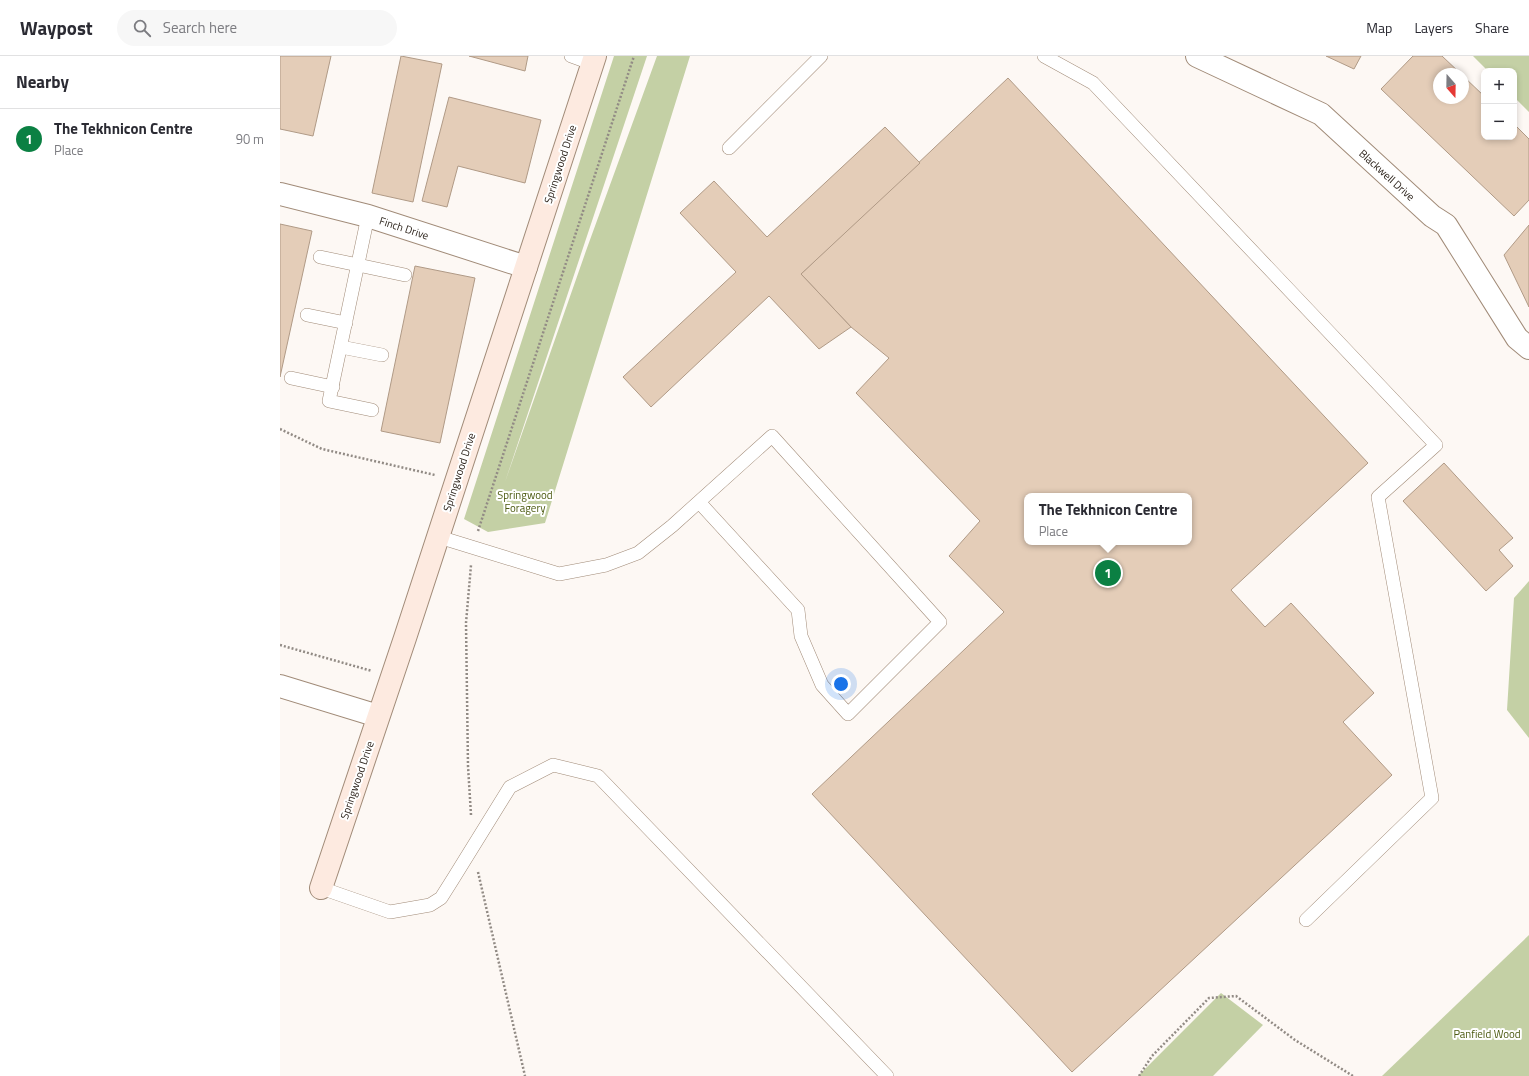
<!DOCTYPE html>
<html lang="en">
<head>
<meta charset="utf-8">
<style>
	body { margin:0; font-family:"Titillium Web",sans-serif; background:#f7f7f7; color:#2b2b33 }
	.controls { position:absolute; right:12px; top:12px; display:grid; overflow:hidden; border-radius:8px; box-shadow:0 2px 6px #0003 }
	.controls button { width:36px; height:36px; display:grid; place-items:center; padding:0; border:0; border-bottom:1px solid #e1e1e2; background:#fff; color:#2b2b33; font:20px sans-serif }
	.compass { position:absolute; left:1153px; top:12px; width:36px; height:36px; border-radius:50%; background:#fff; box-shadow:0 2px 6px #0003; rotate:160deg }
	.you { position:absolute; left:561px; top:628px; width:14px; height:14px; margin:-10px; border:3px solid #fff; border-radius:50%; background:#1a73e8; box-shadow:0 0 0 6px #1a73e833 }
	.badge { display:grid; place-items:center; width:26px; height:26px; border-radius:50%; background:#0b8043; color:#fff; font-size:13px; font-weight:700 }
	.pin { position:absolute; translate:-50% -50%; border:2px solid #fff; box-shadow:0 1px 4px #0006 }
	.popup { position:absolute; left:744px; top:437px; width:168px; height:52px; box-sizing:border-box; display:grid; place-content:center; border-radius:8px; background:#fff; filter:drop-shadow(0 1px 3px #0005); font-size:13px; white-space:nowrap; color:#7c7c81 }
	.popup b { font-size:15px; color:#2b2b33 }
	.popup::after { content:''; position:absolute; left:50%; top:100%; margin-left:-8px; border:8px solid transparent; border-top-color:#fff }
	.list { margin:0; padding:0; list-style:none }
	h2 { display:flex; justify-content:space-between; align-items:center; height:52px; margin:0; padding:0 16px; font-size:17px }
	h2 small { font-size:13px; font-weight:400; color:#7c7c81 }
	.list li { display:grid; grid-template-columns:26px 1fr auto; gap:12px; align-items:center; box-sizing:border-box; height:60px; padding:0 16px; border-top:1px solid #e1e1e2 }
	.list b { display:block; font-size:15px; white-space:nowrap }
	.list p { margin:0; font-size:13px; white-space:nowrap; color:#7c7c81 }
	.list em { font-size:13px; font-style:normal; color:#7c7c81 }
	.icon { flex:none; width:22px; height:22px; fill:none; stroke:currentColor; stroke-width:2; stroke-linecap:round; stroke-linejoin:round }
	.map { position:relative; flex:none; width:1249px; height:1020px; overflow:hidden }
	header { display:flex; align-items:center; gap:24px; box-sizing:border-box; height:56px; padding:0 20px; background:#fff; border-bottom:1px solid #e1e1e2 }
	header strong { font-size:19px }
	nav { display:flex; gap:22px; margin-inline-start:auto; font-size:14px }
	.search { width:280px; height:36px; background:#f7f7f7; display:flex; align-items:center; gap:10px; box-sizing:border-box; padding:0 14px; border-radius:22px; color:#7c7c81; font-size:15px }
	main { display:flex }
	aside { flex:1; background:#fff }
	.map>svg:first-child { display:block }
	.green { fill:#c4d0a5 }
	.building { fill:#e4cdb8; stroke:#b09a86; fill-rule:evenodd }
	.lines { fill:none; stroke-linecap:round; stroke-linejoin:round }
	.lane-casing { stroke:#a18b78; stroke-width:14 }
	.street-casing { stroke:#a18b78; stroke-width:24 }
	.secondary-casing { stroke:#a18b78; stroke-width:24 }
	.path { stroke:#928b85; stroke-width:2.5; stroke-dasharray:2 2; stroke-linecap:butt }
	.lane { stroke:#fff; stroke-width:13 }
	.street { stroke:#fff; stroke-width:22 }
	.secondary { stroke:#fdeae0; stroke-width:22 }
	.labels { text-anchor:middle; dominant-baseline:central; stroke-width:4; stroke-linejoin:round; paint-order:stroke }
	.street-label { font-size:11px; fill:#2d241c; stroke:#fff }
	.park-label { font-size:11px; fill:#4c5a11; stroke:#fff }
</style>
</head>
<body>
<header>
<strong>Waypost</strong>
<div class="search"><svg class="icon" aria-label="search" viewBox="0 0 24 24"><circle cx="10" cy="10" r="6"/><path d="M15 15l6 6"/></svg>Search here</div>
<nav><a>Map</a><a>Layers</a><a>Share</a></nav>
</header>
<main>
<aside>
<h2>Nearby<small></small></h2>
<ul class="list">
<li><span class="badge">1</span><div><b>The Tekhnicon Centre</b><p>Place</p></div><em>90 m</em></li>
</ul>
</aside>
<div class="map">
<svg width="1249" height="1020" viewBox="0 0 1249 1020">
	<rect width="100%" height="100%" fill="#fdf8f4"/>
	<g class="green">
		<polygon points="334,0 367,0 225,426 307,192 377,0 410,0 265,467 208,476 184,463"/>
		<polygon points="1193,0 1249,0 1249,56 1234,41 1234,15 1208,15"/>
		<polygon points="1249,525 1249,682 1227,654 1234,542"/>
		<polygon points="1249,879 1249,1020 1102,1020"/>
		<polygon points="941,937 983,969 933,1020 858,1020"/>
	</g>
	<g class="building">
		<polygon points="0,0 51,0 33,80 0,73"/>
		<polygon points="121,0 162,8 133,146 92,137"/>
		<polygon points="189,0 248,0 245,15"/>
		<polygon points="1046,0 1081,0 1074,13"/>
		<polygon points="1133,0 1162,0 1181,18 1159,18 1159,42 1183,42 1183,20 1204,40 1204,81 1234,81 1234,68 1249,83 1249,144 1234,160 1101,33"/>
		<path d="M728 22 1088 407 951 534 985 571 1011 547 1094 637 1063 666 1112 719 792 1016 532 738 724 556 669 500 700 465 576 337 609 302 571 271 521 218ZM747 440H909V486H747Z"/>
		<polygon points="169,41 261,64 245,127 178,110 167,151 142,145"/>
		<polygon points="605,71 640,107 521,218 571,271 539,293 489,240 371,351 343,321 456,216 400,157 434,125 487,181"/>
		<polygon points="0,168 32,175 0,321"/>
		<polygon points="1249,169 1249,251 1224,199"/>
		<polygon points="135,210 195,222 160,387 101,375"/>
		<polygon points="1164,407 1233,482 1219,494 1233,510 1206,535 1123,445"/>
	</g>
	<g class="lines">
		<defs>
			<g id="lane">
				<polyline points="291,0 313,8"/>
				<polyline points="764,0 813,27 1156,389 1098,441 1152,742 1026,864"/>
				<polyline points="449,92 541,0"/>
				<polyline points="88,160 49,345 92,354"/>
				<polyline points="40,201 125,219"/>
				<polyline points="27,259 66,267"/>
				<polyline points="61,291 102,299"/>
				<polyline points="11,322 53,331"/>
				<polyline points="159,481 279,518 326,509 358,497 392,470 492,380 660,566 568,658 542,629 521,580 518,554 419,446"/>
				<polyline points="41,832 110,856 150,849 161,842 173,823 230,731 273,709 318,720 607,1020"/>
			</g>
			<g id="street">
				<polyline points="917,0 1041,58 1152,160 1166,169 1237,282 1249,292"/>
				<polyline points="0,138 88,160 246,211"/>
				<polyline points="0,630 98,660"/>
			</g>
			<polyline id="secondary" points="41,832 125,582 315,0"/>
		</defs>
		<use href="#lane" class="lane-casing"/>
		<use href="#street" class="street-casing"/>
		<use href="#secondary" class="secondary-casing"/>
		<g class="path">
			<polyline points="0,373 42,393 155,419"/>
			<polyline points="198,475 354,0"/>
			<polyline points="0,589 92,615"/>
			<polyline points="191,759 188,710 186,567 191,509"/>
			<polyline points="198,816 245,1020"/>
			<polyline points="859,1020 872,1000 929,942 956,940 1015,984 1073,1020"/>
		</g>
		<use href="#lane" class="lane"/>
		<use href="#street" class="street"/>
		<use href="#secondary" class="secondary"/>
	</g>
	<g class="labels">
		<g class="street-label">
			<text transform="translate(280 108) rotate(-72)">Springwood Drive</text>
			<text transform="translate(1107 119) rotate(42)">Blackwell Drive</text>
			<text transform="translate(124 172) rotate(18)">Finch Drive</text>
			<text transform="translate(179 416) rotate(-72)">Springwood Drive</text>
			<text transform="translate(77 724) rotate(-71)">Springwood Drive</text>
		</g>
		<g class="park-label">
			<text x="245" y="439">Springwood<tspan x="245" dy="13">Foragery</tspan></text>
			<text x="1207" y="978">Panfield Wood</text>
		</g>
	</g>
</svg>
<div class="controls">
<button>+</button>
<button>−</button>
</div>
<svg class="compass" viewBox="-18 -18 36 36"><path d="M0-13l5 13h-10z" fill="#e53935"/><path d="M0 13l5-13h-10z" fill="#7c7c81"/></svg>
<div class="you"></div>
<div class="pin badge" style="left:828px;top:517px">1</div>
<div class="popup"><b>The Tekhnicon Centre</b>Place</div>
</div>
</main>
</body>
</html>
